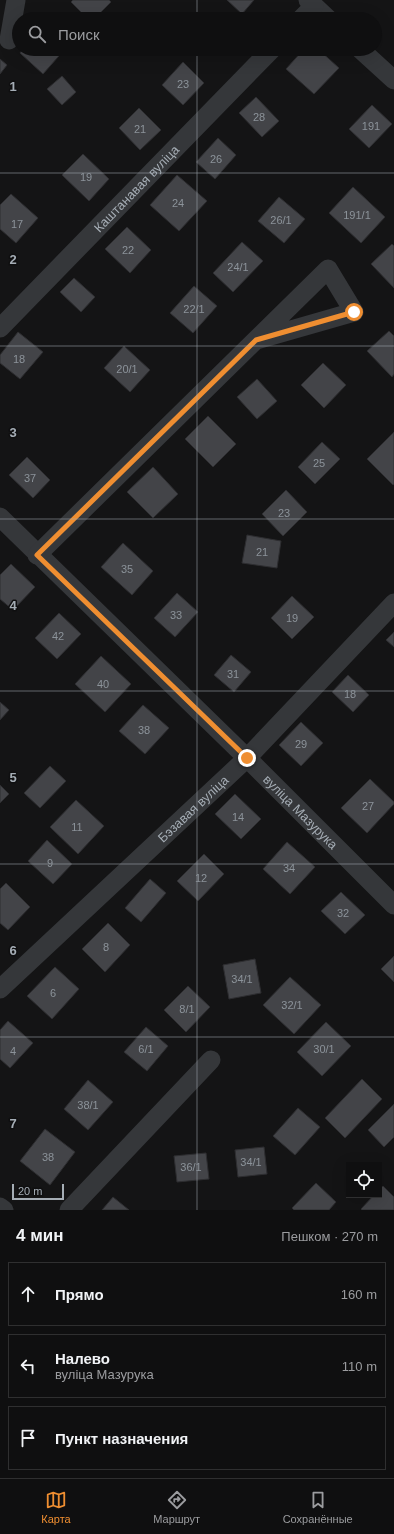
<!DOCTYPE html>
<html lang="ru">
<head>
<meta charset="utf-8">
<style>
	body { margin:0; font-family:Arial,sans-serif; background:#181819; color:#f1f3f6 }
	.controls { position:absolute; right:12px; bottom:12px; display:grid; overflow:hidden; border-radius:0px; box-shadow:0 4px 16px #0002 }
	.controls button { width:36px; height:36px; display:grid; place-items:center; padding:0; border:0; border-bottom:1px solid #2f2f30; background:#0f0f10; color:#f1f3f6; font:20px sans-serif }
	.scale { position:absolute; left:12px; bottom:10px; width:52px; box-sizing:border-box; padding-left:4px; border:2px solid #a5adb5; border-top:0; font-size:11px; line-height:14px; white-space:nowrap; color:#a5adb5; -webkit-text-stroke:3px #0f0f10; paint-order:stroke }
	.stop { position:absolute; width:12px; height:12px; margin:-9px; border:3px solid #ef8e31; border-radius:50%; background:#fff }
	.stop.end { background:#ef8e31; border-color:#fff; box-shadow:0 1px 4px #0008 }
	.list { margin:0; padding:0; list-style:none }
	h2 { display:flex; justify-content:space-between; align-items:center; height:52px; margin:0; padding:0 16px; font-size:17px }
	h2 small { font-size:13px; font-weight:400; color:#9b9c9f }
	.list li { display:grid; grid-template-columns:26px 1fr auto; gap:12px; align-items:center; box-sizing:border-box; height:64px; margin:0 8px 8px; padding:0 8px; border:1px solid #2f2f30; border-radius:0px }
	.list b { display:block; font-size:15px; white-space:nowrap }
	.list p { margin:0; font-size:13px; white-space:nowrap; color:#9b9c9f }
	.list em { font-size:13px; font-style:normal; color:#9b9c9f }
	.icon { flex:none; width:22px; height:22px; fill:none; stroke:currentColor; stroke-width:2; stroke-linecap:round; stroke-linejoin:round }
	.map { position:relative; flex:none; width:394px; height:1210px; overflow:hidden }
	.search { position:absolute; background:#0f0f10; box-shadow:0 4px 16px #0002; left:12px; right:12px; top:12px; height:44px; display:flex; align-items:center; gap:10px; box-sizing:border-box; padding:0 14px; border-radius:22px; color:#9b9c9f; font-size:15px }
	.sheet { height:268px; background:#0f0f10 }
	nav { display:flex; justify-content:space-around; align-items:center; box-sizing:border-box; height:56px; border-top:1px solid #2f2f30; background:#0f0f10; font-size:11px; color:#9b9c9f }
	nav a { display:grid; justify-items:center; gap:2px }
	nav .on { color:#ef8e31 }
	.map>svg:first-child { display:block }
	.building { fill:#434448; stroke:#2e2e31 }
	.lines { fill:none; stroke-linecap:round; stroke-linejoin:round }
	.minor { stroke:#35373a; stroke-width:19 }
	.route { stroke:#ef8e31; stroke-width:5 }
	.grid { fill:none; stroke:#a5adb5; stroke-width:1; stroke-opacity:0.55 }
	.labels { text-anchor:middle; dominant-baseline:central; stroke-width:3; stroke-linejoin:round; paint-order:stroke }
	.number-label { font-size:11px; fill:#8c939a }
	.street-label { font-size:13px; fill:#a5adb5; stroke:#0f0f10 }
	.grid-label { font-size:13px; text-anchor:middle; font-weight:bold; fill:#a5adb5; stroke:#0f0f10; stroke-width:3; stroke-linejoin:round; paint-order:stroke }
</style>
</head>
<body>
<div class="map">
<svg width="394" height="1210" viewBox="0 0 394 1210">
	<rect width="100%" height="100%" fill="#141415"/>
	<g class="building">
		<polygon points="73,0 109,0 111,2 94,19 88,19 71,2"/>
		<polygon points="227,0 254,0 242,14"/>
		<polygon points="23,49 65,49 43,74 20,53"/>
		<polygon points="304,49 318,49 339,68 314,94 286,69"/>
		<polygon points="0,59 7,65 0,74"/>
		<polygon points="183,62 204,83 183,105 162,85"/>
		<polygon points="62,76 76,92 62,105 47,89"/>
		<polygon points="256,97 279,121 262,137 239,113"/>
		<polygon points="372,105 392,124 369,148 349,129"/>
		<polygon points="139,108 161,130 140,150 119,128"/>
		<polygon points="218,138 236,155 215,179 196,162"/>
		<polygon points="83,154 109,179 89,201 62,175"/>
		<polygon points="177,175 207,201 179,231 150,205"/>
		<polygon points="353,187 385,217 361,243 329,213"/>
		<polygon points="11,194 38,218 16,243 0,229 0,205"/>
		<polygon points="279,197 305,219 284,243 258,221"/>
		<polygon points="127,227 151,250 130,273 105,249"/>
		<polygon points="242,242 263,261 233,292 213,273"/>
		<polygon points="392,244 394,246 394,288 371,264"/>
		<polygon points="74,278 95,297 81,312 60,292"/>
		<polygon points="194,286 217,306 193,333 170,313"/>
		<polygon points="389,331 394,336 394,374 392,377 367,351"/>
		<polygon points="18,332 43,352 20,379 0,363 0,355"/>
		<polygon points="124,346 150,370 130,392 104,368"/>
		<polygon points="323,363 346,385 324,408 301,385"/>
		<polygon points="257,379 277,401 257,419 237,397"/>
		<polygon points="208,416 236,444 213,467 185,439"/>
		<polygon points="394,432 394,484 393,485 367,459"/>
		<polygon points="322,442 340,459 315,484 298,467"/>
		<polygon points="27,457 50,480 33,498 9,475"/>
		<polygon points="153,467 178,494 153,518 127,492"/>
		<polygon points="286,490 307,512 283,536 262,514"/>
		<polygon points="247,535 281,541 277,568 242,563"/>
		<polygon points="123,543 153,571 132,595 101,567"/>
		<polygon points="11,564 35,587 13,610 0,599 0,575"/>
		<polygon points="177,593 198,612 175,637 154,618"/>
		<polygon points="292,596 314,617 292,639 271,618"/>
		<polygon points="59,613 81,634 57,659 35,638"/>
		<polygon points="394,632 394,647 386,640"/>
		<polygon points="231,655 251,672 234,692 214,675"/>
		<polygon points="101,656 131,684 105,712 75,684"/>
		<polygon points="348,675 369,695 353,712 332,692"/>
		<polygon points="0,702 9,710 0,720"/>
		<polygon points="143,705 169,728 145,754 119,731"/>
		<polygon points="301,722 323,743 301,766 279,745"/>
		<polygon points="50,766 66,781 40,808 24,793"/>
		<polygon points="370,779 394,802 394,804 367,833 341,808"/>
		<polygon points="0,785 9,794 0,803"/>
		<polygon points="235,794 261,819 241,839 215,814"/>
		<polygon points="76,800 104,826 78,854 50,827"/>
		<polygon points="47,840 72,864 53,884 28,861"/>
		<polygon points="287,842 315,867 290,894 263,869"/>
		<polygon points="204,854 224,874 198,901 177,881"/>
		<polygon points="150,879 166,893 141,922 125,908"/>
		<polygon points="6,883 30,907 8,930 0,923 0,889"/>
		<polygon points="341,892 365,915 345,934 321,911"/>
		<polygon points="108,923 130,945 105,972 82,949"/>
		<polygon points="394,956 394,982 381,969"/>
		<polygon points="255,959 261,993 229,999 223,965"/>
		<polygon points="55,967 79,989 52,1019 27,996"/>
		<polygon points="290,977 321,1005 294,1034 263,1005"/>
		<polygon points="188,986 210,1007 186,1032 164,1010"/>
		<polygon points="8,1021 33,1043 10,1068 0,1059 0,1030"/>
		<polygon points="326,1022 351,1046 322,1076 297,1052"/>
		<polygon points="146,1027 168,1046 147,1071 124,1052"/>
		<polygon points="362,1079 382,1099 345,1138 325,1118"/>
		<polygon points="88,1080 113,1102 88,1130 64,1109"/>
		<polygon points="394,1104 394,1137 384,1147 368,1130"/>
		<polygon points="298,1108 320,1127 295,1155 273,1136"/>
		<polygon points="45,1129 75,1152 50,1185 20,1161"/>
		<polygon points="264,1147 267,1174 238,1177 235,1150"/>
		<polygon points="206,1153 209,1179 177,1182 174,1156"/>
		<polygon points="316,1183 336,1202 329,1210 294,1210 292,1208"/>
		<polygon points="383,1186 394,1197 394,1210 362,1210 361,1209 374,1195 379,1195 379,1190"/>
		<polygon points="113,1197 129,1210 102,1210"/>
	</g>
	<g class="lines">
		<g class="minor">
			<polyline points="308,0 328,19"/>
			<polyline points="301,19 314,6"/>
			<polyline points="9,40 16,0"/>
			<polyline points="360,49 394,80"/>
			<path id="s1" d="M0 328 272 49"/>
			<path id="s2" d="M0 517 247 758 394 905"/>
			<polyline points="37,555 328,269 354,312 256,340"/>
			<path id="s3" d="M0 989 247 758 394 603"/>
			<polyline points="0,1207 4,1210"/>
			<polyline points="69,1210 211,1060"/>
		</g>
	</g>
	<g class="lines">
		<polyline class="route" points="247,758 37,555 256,340 354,312"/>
	</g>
	<path class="grid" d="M197 0V19M197 49V1210M0 173H394M0 346H394M0 519H394M0 691H394M0 864H394M0 1037H394"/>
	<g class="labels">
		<g class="number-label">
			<text x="183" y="84">23</text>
			<text x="259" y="117">28</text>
			<text x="371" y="126">191</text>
			<text x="140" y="129">21</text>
			<text x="216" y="159">26</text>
			<text x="86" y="177">19</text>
			<text x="178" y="203">24</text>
			<text x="357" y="215">191/1</text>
			<text x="281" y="220">26/1</text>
			<text x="17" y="224">17</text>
			<text x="128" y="250">22</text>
			<text x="238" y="267">24/1</text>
			<text x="194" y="309">22/1</text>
			<text x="19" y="359">18</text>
			<text x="127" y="369">20/1</text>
			<text x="319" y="463">25</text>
			<text x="30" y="478">37</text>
			<text x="284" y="513">23</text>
			<text x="262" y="552">21</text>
			<text x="127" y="569">35</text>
			<text x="176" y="615">33</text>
			<text x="292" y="618">19</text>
			<text x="58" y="636">42</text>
			<text x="233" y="674">31</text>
			<text x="103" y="684">40</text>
			<text x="350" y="694">18</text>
			<text x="144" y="730">38</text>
			<text x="301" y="744">29</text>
			<text x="368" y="806">27</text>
			<text x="238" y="817">14</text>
			<text x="77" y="827">11</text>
			<text x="50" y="863">9</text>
			<text x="289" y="868">34</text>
			<text x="201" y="878">12</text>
			<text x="343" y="913">32</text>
			<text x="106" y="947">8</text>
			<text x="242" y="979">34/1</text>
			<text x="53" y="993">6</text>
			<text x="292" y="1005">32/1</text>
			<text x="187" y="1009">8/1</text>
			<text x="146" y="1049">6/1</text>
			<text x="324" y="1049">30/1</text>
			<text x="13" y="1051">4</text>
			<text x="88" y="1105">38/1</text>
			<text x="48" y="1157">38</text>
			<text x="251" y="1162">34/1</text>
			<text x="191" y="1167">36/1</text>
		</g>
		<g class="street-label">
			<text stroke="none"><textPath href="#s1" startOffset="195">Каштанавая вуліца</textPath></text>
			<text stroke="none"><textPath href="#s3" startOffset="264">Бэзавая вуліца</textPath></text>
			<text stroke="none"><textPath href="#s2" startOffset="421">вуліца Мазурука</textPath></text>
		</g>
	</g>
	<g class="grid-label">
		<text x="13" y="91">1</text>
		<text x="13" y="264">2</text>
		<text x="13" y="437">3</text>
		<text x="13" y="610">4</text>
		<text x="13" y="782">5</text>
		<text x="13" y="955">6</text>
		<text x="13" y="1128">7</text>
	</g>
</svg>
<div class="controls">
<button><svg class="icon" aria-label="locate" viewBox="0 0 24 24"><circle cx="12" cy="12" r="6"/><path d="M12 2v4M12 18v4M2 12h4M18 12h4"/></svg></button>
</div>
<div class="scale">20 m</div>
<div class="stop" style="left:354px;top:312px"></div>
<div class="stop end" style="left:247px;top:758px"></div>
<div class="search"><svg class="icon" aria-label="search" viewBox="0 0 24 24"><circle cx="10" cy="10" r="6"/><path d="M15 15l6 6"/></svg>Поиск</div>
</div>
<section class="sheet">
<h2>4 мин<small>Пешком · 270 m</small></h2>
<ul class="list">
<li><svg class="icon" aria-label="ahead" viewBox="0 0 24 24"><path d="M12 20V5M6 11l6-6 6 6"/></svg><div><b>Прямо</b></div><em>160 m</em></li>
<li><svg class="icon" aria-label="left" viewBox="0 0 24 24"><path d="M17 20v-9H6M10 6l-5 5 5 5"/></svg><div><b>Налево</b><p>вуліца Мазурука</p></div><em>110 m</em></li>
<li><svg class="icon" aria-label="arrive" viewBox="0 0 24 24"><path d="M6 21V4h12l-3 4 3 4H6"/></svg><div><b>Пункт назначения</b></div></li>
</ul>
</section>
<nav>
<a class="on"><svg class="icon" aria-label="map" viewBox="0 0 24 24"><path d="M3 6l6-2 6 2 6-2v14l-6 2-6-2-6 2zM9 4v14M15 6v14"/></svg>Карта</a>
<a><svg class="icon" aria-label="directions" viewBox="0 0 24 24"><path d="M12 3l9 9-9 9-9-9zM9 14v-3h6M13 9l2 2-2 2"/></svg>Маршрут</a>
<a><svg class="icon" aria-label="saved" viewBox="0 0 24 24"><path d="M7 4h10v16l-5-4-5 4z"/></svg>Сохранённые</a>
</nav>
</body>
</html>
